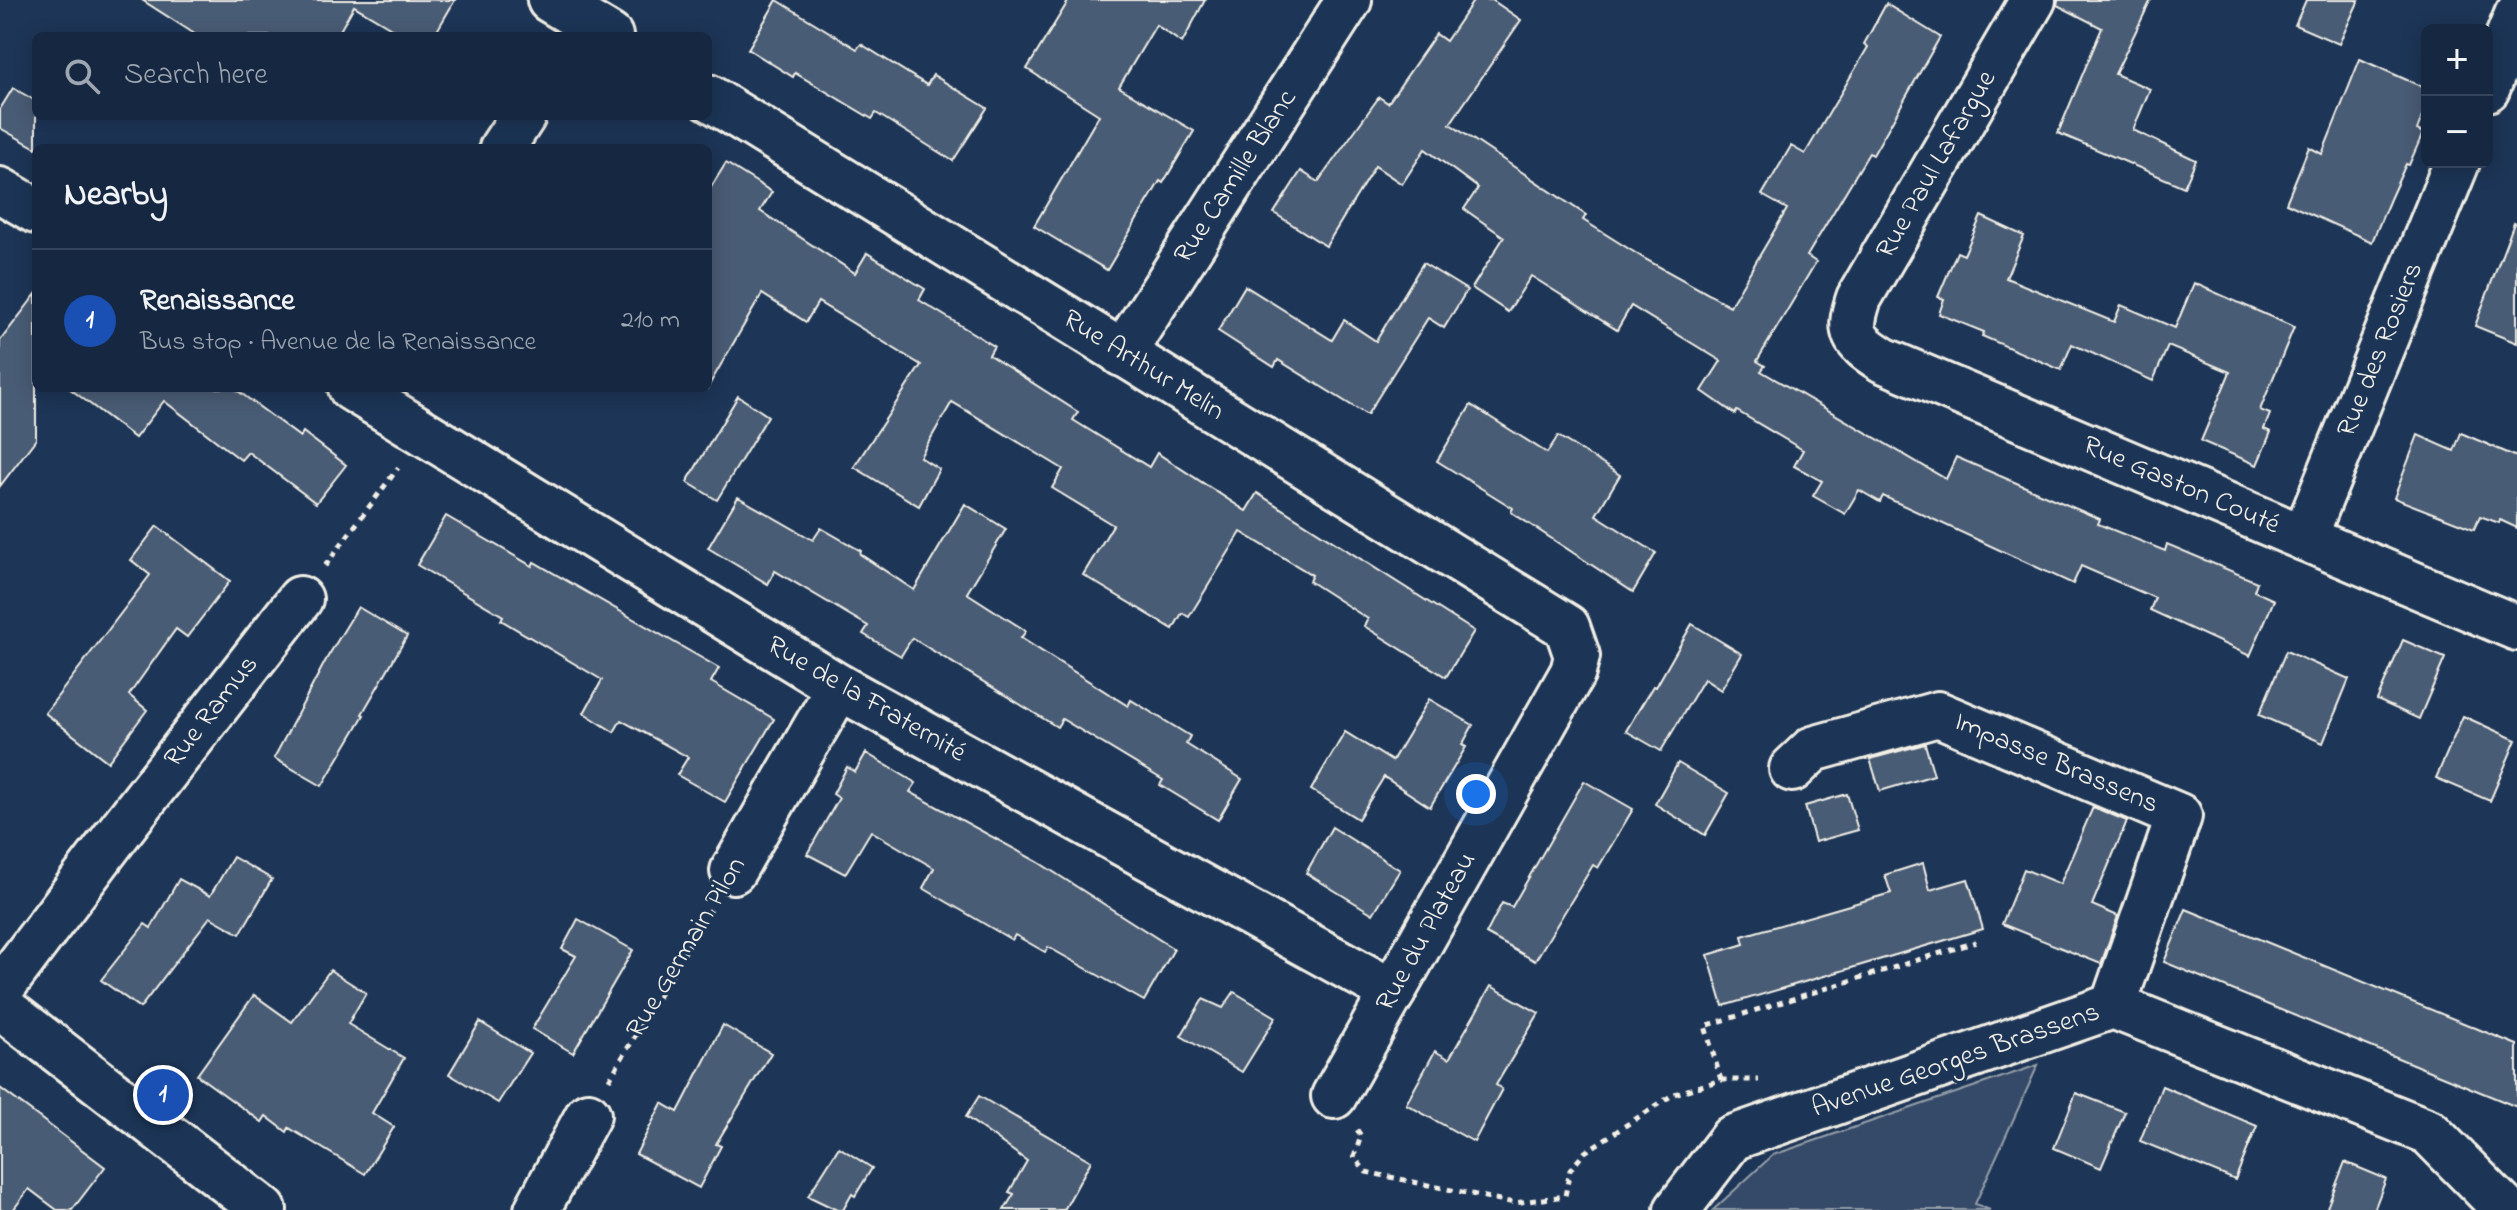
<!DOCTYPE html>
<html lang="en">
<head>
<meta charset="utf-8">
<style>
	body { margin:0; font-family:"Indie Flower",sans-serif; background:#1f3048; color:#f1f3f6 }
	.controls { position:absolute; right:24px; top:24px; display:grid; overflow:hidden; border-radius:12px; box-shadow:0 4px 20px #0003 }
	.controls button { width:72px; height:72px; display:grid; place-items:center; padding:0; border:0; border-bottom:2px solid #35445a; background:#162841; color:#f1f3f6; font:40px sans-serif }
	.you { position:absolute; left:1476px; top:794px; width:28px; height:28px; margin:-20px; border:6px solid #fff; border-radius:50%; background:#1a73e8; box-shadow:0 0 0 12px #1a73e833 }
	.badge { display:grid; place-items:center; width:52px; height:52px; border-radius:50%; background:#bca0f2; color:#fff; font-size:26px; font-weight:700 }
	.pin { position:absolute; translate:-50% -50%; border:4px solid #fff; box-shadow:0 2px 8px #0006 }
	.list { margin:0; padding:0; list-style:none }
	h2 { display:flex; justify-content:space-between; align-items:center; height:104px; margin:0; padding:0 32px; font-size:34px }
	h2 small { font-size:26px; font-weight:400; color:#9ea6b1 }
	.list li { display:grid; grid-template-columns:52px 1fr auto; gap:24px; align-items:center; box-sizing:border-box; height:144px; padding:0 32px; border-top:2px solid #35445a }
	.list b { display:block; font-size:30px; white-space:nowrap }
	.list p { margin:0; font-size:26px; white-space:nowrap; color:#9ea6b1 }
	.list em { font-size:26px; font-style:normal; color:#9ea6b1 }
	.icon { flex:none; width:44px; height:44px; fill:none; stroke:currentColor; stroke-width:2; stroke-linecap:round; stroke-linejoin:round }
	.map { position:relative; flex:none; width:2517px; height:1210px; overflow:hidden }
	.search { position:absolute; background:#162841; box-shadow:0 4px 20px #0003; left:32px; top:32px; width:680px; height:88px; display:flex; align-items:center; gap:20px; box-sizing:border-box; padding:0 28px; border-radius:12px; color:#9ea6b1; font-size:30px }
	.panel { position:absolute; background:#162841; box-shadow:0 4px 20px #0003; left:32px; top:144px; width:680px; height:248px; border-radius:12px }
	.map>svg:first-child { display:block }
	.green { fill:#354a67; stroke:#949ea8; stroke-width:2 }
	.building { fill:#485b74; stroke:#f4f1e8; stroke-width:2 }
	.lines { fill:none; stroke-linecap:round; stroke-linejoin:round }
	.minor-casing { stroke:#f4f1e8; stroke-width:50 }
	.path { stroke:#f4f1e8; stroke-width:5; stroke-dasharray:6 6; stroke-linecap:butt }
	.minor { stroke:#1d3557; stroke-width:44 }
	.labels { text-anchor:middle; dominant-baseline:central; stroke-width:6; stroke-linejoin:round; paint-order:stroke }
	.street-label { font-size:28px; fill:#f4f1e8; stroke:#1d3557 }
</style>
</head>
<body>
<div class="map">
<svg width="2517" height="1210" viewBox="0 0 2517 1210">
	<rect width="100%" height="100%" fill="#1d3557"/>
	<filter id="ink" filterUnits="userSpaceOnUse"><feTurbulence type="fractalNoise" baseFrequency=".0125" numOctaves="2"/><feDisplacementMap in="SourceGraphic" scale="16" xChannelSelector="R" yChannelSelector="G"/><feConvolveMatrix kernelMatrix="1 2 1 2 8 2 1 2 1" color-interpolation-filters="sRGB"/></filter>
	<g filter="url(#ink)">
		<polygon class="green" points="2038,1065 1975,1204 1990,1210 1713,1210 1773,1155"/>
		<g class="building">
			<polygon points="142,0 455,0 434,36 405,36 354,6 337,36 198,36"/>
			<polygon points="777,0 857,49 861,44 927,85 933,75 987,108 953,161 876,113 872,119 795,73 793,77 748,49"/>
			<polygon points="1069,0 1205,0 1182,43 1156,25 1119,87 1194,131 1163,183 1160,181 1107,270 1034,226 1099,115 1027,69"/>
			<polygon points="1474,0 1492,0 1521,20 1450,124 1586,215 1583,220 1645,259 1730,306 1787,209 1762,195 1791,146 1805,154 1868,47 1864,44 1886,4 1940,37 1873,155 1869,153 1807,256 1816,262 1757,361 1765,366 1761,371 1946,479 1956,457 2100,519 2098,524 2165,551 2167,544 2257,582 2254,591 2274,600 2250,656 2150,610 2155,598 2081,566 2073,584 1883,496 1880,502 1859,490 1845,514 1813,496 1822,481 1794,466 1803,450 1737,411 1735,414 1702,391 1721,361 1631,306 1617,330 1531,276 1508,312 1472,288 1504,237 1464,209 1478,188 1425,149 1402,184 1375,166 1326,246 1274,213 1301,171 1318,182 1379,97 1388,103 1436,34 1446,41"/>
			<polygon points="2058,0 2151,0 2115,74 2150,89 2133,130 2196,160 2184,187 2058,133 2102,28 2057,5"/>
			<polygon points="2306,0 2359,0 2339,44 2295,25"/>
			<polygon points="2360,59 2427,89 2427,103 2417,130 2423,133 2409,165 2406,164 2390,199 2372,242 2286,203 2309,147 2322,154"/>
			<polygon points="13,88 36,101 36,148 0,128 0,109"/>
			<polygon points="726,163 772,192 760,211 855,273 867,253 925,289 919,300 994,346 989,355 1078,412 1073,420 1149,467 1157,453 1246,511 1257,493 1474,631 1446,677 1364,626 1368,619 1309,581 1312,575 1241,532 1189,617 1182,613 1173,629 1083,575 1113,525 1052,488 1063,469 952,402 920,457 939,469 919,506 854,467 921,365 818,302 806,322 762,294 708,387 708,192"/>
			<polygon points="1981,216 2024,236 2006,278 2114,322 2121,305 2175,328 2194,283 2294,327 2260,410 2270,414 2264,429 2271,432 2257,465 2201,441 2230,372 2168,346 2153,381 2072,344 2061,370 1982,336 1984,332 1939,314 1944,299 1938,297 1957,252 1964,255"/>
			<polygon points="2514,223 2517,224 2517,343 2475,326"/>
			<polygon points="1423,263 1467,290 1444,328 1428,318 1367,415 1278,360 1274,367 1218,331 1245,286 1332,340 1344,320 1376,341"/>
			<polygon points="36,294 36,439 0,486 0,341"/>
			<polygon points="69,388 234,388 300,437 303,432 346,465 316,503 248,452 241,460 164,401 135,438"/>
			<polygon points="738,396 768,416 717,500 687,482"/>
			<polygon points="1471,405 1547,453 1558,436 1620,475 1596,515 1656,553 1633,592 1511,512 1513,508 1437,461"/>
			<polygon points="2461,433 2517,457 2517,528 2500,520 2499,523 2480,516 2474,529 2394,498 2418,435 2454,451"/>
			<polygon points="738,497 813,540 821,528 861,551 860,554 914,590 965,504 1006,529 967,593 1026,631 1021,638 1128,706 1131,700 1190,736 1186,744 1242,779 1218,820 1160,785 1163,780 1062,719 1057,727 912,638 901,656 863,634 868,626 775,571 768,584 708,548"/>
			<polygon points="446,516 532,566 534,562 719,668 711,682 774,719 725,802 677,775 688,757 621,720 614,732 584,713 602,680 501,620 503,616 417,565"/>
			<polygon points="157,526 230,581 187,637 176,629 129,695 147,710 108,762 45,713 150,575 131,560"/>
			<polygon points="358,607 407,636 362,714 364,715 322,786 274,758 327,658"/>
			<polygon points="1692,624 1742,654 1721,690 1704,679 1661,751 1626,731 1653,686 1656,687"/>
			<polygon points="2403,640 2445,658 2419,719 2377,700"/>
			<polygon points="2286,651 2349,679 2323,743 2259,715"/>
			<polygon points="1429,699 1473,725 1462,745 1466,747 1430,807 1384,777 1358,819 1311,790 1345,732 1392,761"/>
			<polygon points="2463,716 2516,740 2490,801 2436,778"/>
			<polygon points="1925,744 1934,775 1880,791 1870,759"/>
			<polygon points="866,753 916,783 910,792 1038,862 1174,949 1144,1001 1048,947 1045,952 1015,935 1012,940 923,888 934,868 871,831 845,874 807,854 839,798 833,794 847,767 855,772"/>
			<polygon points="1678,763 1729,793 1705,835 1655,804"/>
			<polygon points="1584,781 1633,809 1598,868 1593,865 1535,961 1486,934 1502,903 1512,907"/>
			<polygon points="1847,794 1858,830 1815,842 1805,806"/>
			<polygon points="2093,807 2127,821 2092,905 2118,916 2101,964 2002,924 2024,869 2060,884"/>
			<polygon points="1332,827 1400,870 1373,914 1306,873"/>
			<polygon points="233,857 272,879 240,934 210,917 140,1008 101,980 145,924 151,928 179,879 210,896"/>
			<polygon points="1923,863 1930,890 1968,879 1983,929 1723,1006 1708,955 1744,944 1742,936 1891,893 1885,875"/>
			<polygon points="2186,909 2517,1045 2517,1107 2164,962"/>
			<polygon points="578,919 633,950 573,1053 532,1029 576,956 562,949"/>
			<polygon points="330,970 366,993 348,1024 404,1058 372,1113 394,1127 365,1174 289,1128 287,1132 266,1116 262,1122 197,1075 254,995 292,1022"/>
			<polygon points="1491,986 1539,1013 1496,1085 1502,1089 1474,1142 1406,1104 1435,1051 1449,1059"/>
			<polygon points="1234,992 1276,1017 1242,1072 1181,1036 1203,999 1223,1008"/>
			<polygon points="480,1022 530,1053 498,1103 449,1074"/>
			<polygon points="723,1025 771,1053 716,1144 721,1146 699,1188 636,1154 662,1103 678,1112"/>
			<polygon points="2162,1086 2257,1126 2235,1180 2140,1141"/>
			<polygon points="0,1088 105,1167 72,1210 57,1210 29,1189 13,1210 0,1210"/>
			<polygon points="2076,1093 2125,1112 2101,1168 2054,1148"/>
			<polygon points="979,1096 1091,1161 1064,1210 1004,1210 1014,1194 1009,1192 1027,1161 966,1117"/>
			<polygon points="839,1147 872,1168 855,1196 852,1194 843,1210 837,1210 808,1196"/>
			<polygon points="2345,1162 2386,1179 2374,1210 2326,1210"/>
		</g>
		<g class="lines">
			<defs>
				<g id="minor">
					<polyline points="550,0 610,36"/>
					<path d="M2033 0 1859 298C1847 333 1853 341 1883 360L2517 628"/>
					<polyline points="2487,89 2517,15"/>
					<polyline points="708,97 1567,627 1577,656 1573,672 1334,1096"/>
					<polyline points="502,148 523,116"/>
					<polyline points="0,190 36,211"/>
					<polyline points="1122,354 1349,0"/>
					<polyline points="351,388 839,687 1393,992"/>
					<polyline points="2304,538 2457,162"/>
					<polyline points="1792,769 1813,749 1938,714 2179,816 2113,1006"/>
					<polyline points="733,871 839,687"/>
					<polyline points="0,990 122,828 300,599"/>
					<polyline points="0,1006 264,1210"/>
					<polyline points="537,1210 588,1115"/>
					<polyline points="1677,1210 1732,1138 2113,1006 2429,1132 2506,1210"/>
				</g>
			</defs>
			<use href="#minor" class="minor-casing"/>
			<g class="path">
				<polyline points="325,566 398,468"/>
				<polyline points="609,1080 712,906"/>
				<polyline points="1721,1080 1705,1026 1976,942"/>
				<polyline points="1357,1130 1361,1136 1354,1157 1366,1172 1514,1203 1565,1196 1570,1170 1585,1152 1674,1094 1721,1080 1759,1080"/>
			</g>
			<use href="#minor" class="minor"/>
		</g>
	</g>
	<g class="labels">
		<g class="street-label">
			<text transform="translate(1937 165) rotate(-60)">Rue Paul Lafargue</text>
			<text transform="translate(1236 177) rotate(-57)">Rue Camille Blanc</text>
			<text transform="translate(2381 350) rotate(-68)">Rue des Rosiers</text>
			<text transform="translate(1143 366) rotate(32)">Rue Arthur Melin</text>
			<text transform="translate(2181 486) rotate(23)">Rue Gaston Couté</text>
			<text transform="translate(866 700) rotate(30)">Rue de la Fraternité</text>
			<text transform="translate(212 712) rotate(-52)">Rue Ramus</text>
			<text transform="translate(2056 764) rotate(23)">Impasse Brassens</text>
			<text transform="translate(1427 932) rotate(-61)">Rue du Plateau</text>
			<text transform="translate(687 948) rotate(-59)">Rue Germain Pilon</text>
			<text transform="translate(1956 1061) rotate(-19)">Avenue Georges Brassens</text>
		</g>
	</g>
</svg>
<div class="controls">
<button>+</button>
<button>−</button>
</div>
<div class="you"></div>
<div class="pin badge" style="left:163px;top:1095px;background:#1a4fb4">1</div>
<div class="search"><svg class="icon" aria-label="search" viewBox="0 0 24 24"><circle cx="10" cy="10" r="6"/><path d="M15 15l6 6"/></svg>Search here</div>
<section class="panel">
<h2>Nearby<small></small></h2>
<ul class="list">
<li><span class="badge" style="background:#1a4fb4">1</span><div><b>Renaissance</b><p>Bus stop · Avenue de la Renaissance</p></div><em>210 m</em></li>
</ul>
</section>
</div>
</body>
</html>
